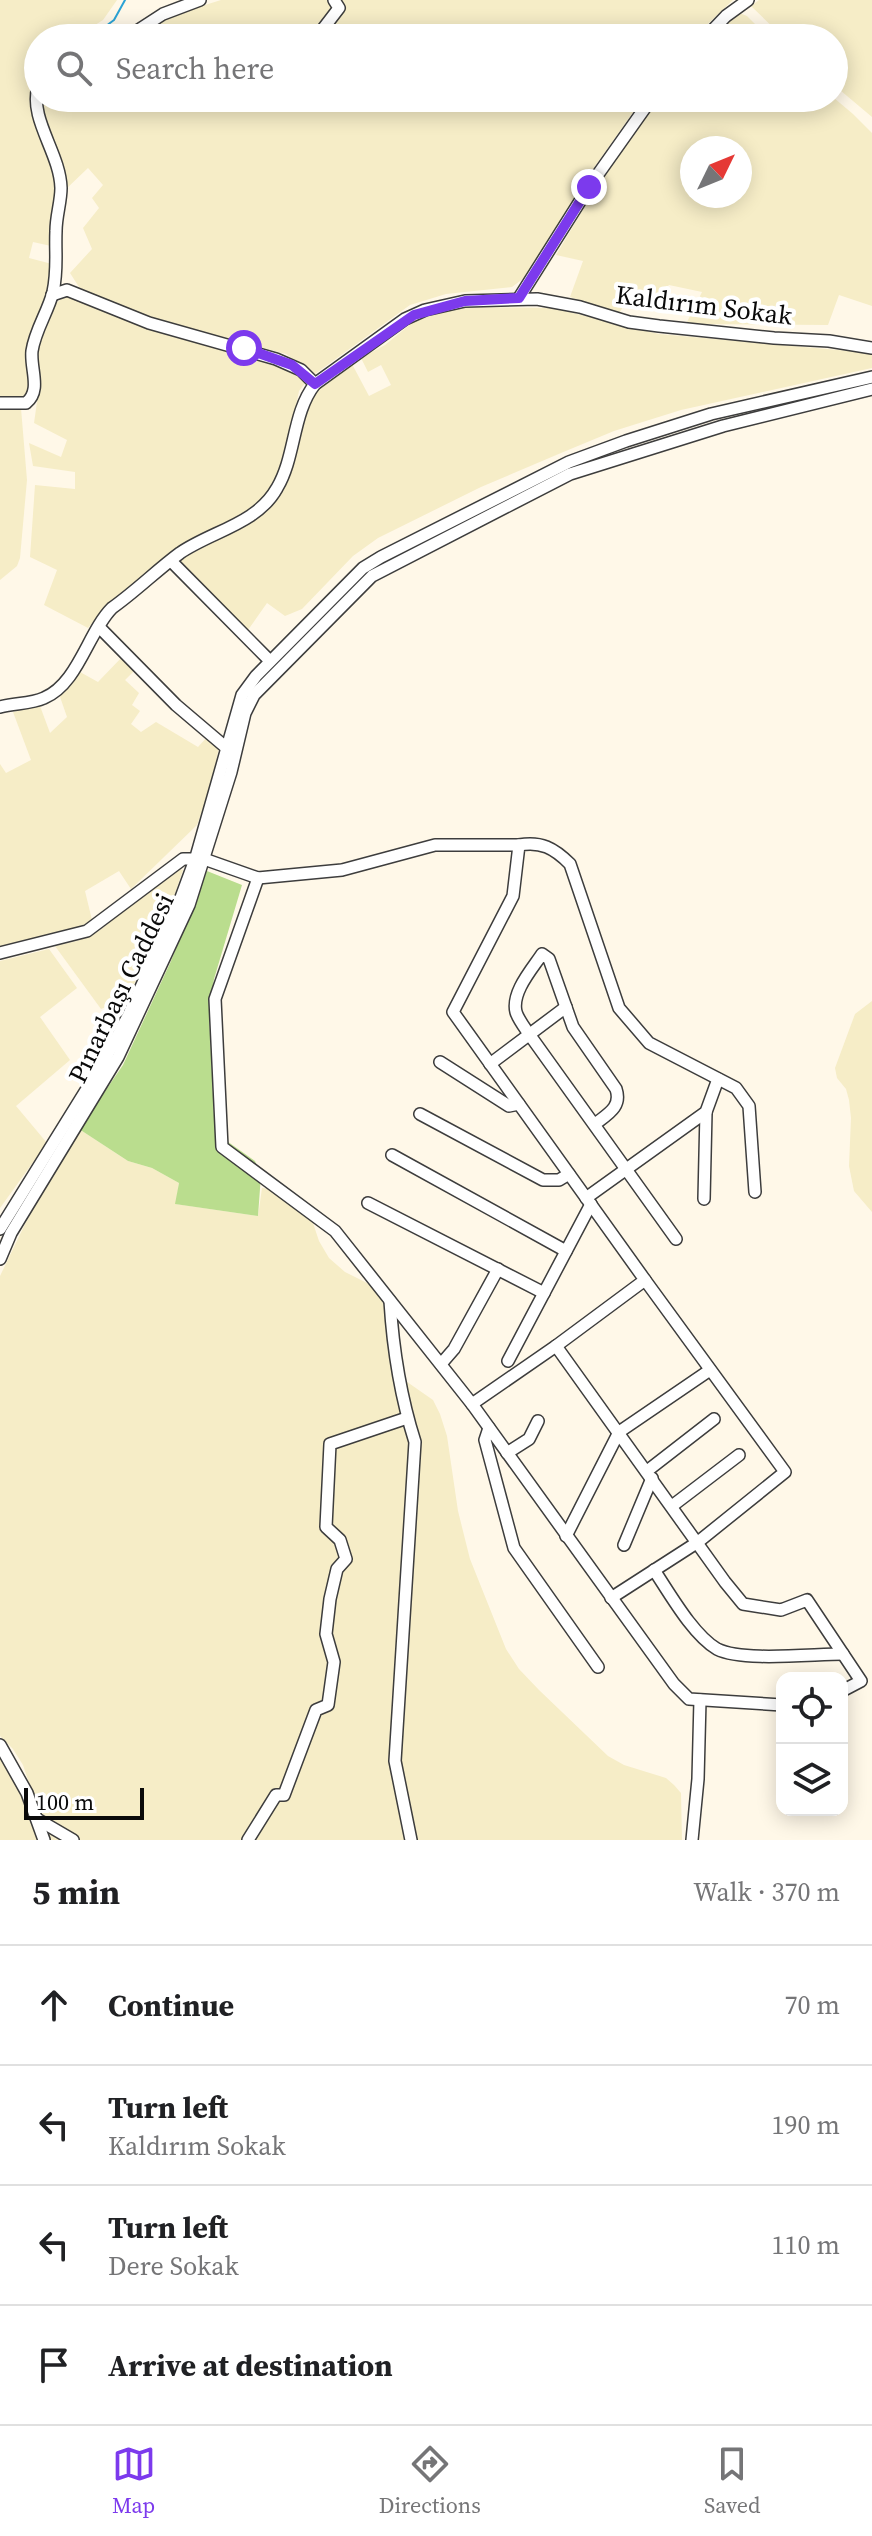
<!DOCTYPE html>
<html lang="en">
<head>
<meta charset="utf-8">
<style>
	body { margin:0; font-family:"Source Serif 4",serif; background:#f6f6f6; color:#202124 }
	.controls { position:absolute; right:24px; bottom:24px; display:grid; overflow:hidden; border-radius:16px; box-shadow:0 4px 20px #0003 }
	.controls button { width:72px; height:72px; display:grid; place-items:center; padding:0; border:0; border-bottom:2px solid #e0e0e0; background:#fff; color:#202124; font:40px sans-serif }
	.compass { position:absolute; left:680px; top:136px; width:72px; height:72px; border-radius:50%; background:#fff; box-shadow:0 4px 20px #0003; rotate:47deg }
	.scale { position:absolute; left:24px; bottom:20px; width:120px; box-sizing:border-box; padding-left:8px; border:4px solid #0a0a0a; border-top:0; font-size:22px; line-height:28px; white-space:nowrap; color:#0a0a0a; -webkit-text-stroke:6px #fff; paint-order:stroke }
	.stop { position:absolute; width:24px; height:24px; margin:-18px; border:6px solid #7c3aed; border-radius:50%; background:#fff }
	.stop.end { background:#7c3aed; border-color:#fff; box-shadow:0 2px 8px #0008 }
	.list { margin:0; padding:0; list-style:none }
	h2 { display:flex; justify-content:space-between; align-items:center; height:104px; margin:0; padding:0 32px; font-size:34px }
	h2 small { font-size:26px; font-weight:400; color:#757577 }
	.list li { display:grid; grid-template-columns:52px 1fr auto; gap:24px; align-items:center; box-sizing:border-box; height:120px; padding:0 32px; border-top:2px solid #e0e0e0 }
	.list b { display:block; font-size:30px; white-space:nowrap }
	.list p { margin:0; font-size:26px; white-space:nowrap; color:#757577 }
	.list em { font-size:26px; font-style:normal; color:#757577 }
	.icon { flex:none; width:44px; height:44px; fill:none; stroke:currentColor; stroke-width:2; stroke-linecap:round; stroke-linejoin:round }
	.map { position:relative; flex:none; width:872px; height:1840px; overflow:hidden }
	.search { position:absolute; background:#fff; box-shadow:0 4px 20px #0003; left:24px; right:24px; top:24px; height:88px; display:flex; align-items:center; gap:20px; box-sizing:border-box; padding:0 28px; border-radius:44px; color:#757577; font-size:30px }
	.sheet { height:584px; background:#fff }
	nav { display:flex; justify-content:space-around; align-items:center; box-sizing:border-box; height:112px; border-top:2px solid #e0e0e0; background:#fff; font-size:22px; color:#757577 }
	nav a { display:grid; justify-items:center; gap:4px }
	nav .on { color:#7c3aed }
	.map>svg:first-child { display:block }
	.farmland { fill:#f6edc7; fill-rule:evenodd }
	.forest { fill:#badd8e }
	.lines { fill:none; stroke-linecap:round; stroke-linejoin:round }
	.stream { stroke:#2ca3d5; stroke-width:2 }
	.minor-casing { stroke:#3d3d3d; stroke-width:14 }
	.minor { stroke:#fff; stroke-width:11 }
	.route { stroke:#7c3aed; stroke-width:10 }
	.labels { text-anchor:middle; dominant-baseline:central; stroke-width:8; stroke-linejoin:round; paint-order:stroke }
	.street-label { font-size:26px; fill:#0a0a0a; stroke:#fff }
</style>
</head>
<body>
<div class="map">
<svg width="872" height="1840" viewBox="0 0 872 1840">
	<rect width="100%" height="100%" fill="#fff8e8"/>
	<g class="farmland">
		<polygon points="0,0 117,0 103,20 76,37 38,38 38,45 33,46 38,52 38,81 33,93 55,177 56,195 51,246 33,242 29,258 52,264 29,393 19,398 0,398"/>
		<polygon points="221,0 733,0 693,38 132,38 167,17"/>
		<polygon points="759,0 872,0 872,117 834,85 834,38 784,38 751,6"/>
		<polygon points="737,12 747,16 769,38 709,38"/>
		<polygon points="39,98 643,98 593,169 524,278 512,287 446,294 410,305 315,374 286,354 133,313 97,298 79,287 70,273 92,249 83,228 99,208 92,198 103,185 88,168 65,190 41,114"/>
		<path d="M658 98H834L853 114 872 133V306L839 295 828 325 686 324 702 292 669 285 659 296 631 291 619 314 570 297 583 261 556 255 590 198ZM692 148H740V196H692Z"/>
		<polygon points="67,295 137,324 289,367 306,382 299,391 289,439 274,488 258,503 237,519 170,557 107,605 88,628 44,605 57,570 30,557 35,485 75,489 75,472 33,466 29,443 61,457 67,440 34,423 39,388 38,349 56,303"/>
		<polygon points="469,307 553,308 659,334 872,353 872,368 681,410 614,431 561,453 481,487 378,538 353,556 302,609 285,616 267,603 248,630 176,562 246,524 278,498 285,488 311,398 316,390 352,364 369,396 391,385 381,365 368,372 361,358 385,345 412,323 435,314"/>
		<polygon points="0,408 21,408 27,480 20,558 17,566 0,580"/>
		<polygon points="124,655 138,667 125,680 139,693 132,705 140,711 131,724 141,732 156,722 198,747 209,735 219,747 211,786 197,825 131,889 119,871 85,891 92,920 80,927 0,948 0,764 6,773 31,760 13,712 40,706 50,733 67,717 59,694 80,672 98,682"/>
		<polygon points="178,869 183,870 170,908 116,1022 106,1007 101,1009 55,946 77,941 99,931 162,878"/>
		<polygon points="49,949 77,988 40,1017 70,1060 16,1106 47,1143 0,1208 0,961"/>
		<polygon points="872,1001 872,1212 854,1191 849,1166 851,1118 849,1100 846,1089 837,1078 835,1068 855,1014"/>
		<polygon points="79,1129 128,1161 152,1168 179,1183 176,1204 258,1216 262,1188 280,1190 310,1214 319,1241 329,1258 345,1272 375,1287 390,1317 400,1377 433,1400 440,1414 447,1436 458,1511 470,1559 506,1649 519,1669 539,1690 608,1756 624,1765 666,1778 674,1785 681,1793 682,1840 48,1840 23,1765 13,1749 0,1736 0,1276 26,1222"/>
		<polygon points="0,1757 13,1776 38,1840 0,1840"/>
	</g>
	<polygon class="forest" points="207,871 242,885 214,979 209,1013 214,1117 224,1139 255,1161 261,1175 258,1216 175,1204 179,1183 152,1168 128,1161 79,1129 123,1065 171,961"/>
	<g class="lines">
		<polyline class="stream" points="90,38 114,20 125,0"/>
		<defs>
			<g id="minor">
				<polyline points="126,38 163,14 200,0"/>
				<polyline points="316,38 339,8 334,0"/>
				<polyline points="705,38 726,16 748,0"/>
				<polyline points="52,295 67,290 149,323 276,359 301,370 315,384"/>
				<polyline points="519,298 589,187 652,98"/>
				<path d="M0 403H26C42 390 30 369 32 351 35 330 48 312 53 292 58 269 55 253 56 231 56 216 61 202 61 188 60 153 29 119 38 87"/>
				<polyline points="171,561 270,661"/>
				<polyline points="99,627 176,705 229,750"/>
				<path d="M0 707C14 703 31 704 44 698 78 684 88 632 112 608 136 591 157 570 180 553 212 531 257 524 277 488 296 456 292 413 315 384L405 319 425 310 465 301 537 299 580 307 629 322 659 326 774 338 829 341 872 348"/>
				<polyline points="258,878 215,999 222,1147 335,1231 472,1404 674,1684 689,1699 782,1705"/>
				<polyline points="0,953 87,931 183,859 204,859 258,878 342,870 435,845 519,845"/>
				<polyline points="440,1062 509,1106 519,1104"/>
				<polyline points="490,1064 566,1007"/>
				<polyline points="420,1114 543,1180 559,1180 569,1174"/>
				<path d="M595 1124C608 1114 622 1107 616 1089L573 1027 549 959 542 954C533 968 511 992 516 1012 518 1019 525 1028 529 1034L676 1239"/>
				<polyline points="392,1155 566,1251"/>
				<path d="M755 1192 749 1106 736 1088 649 1043 619 1008 570 864C554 848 541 841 519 845L513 896 453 1012 645 1280 556 1346 725 1582 743 1604 781 1610 807 1600 861 1681 842 1691"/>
				<polyline points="586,1198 706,1112 718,1079"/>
				<polyline points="704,1199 706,1112"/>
				<polyline points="368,1203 544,1293"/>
				<polyline points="0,1229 103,1063 128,1016 179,903 196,857 242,695 256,676 363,568 381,557 569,462 626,441 711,414 872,377"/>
				<polyline points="0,1259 11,1233 118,1057 189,905 231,772 245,713 254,695 372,576 570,474 723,426 872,389"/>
				<path d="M390 1301C393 1350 400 1395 415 1442L395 1761 411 1840"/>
				<polyline points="508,1361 591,1204"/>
				<polyline points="441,1364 454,1349 498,1269"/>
				<polyline points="472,1404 556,1346"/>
				<polyline points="489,1428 485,1440 514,1548 598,1667"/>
				<polyline points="507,1453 529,1439 538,1421"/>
				<polyline points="647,1471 714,1419"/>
				<polyline points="672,1506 739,1455"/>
				<polyline points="566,1536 619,1432 710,1370"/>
				<polyline points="624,1545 652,1478"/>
				<path d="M654 1570C670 1594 693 1635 717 1649 743 1662 812 1654 843 1654"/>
				<polyline points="611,1598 698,1542 785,1472 645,1280"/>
				<polyline points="0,1745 27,1793 44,1840"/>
				<polyline points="37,1819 73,1840"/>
				<polyline points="248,1840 276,1795 284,1795 316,1710 328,1705 334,1662 326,1634 330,1599 337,1569 346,1559 340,1540 326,1527 330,1444 407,1418"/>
				<polyline points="692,1840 698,1779 700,1700"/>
			</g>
		</defs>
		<use href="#minor" class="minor-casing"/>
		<use href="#minor" class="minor"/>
	</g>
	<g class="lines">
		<polyline class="route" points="244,348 292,365 315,384 414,315 465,301 519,298 589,187"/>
	</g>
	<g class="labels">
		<g class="street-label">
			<text transform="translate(704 305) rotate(7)">Kaldırım Sokak</text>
			<text transform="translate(121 988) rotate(-64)">Pınarbaşı Caddesi</text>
		</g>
	</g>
</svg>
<div class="controls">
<button><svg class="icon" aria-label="locate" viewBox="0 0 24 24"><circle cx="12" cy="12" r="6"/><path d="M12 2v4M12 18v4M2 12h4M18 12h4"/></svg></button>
<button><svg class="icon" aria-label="layers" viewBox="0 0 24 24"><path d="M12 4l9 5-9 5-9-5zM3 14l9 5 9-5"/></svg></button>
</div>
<svg class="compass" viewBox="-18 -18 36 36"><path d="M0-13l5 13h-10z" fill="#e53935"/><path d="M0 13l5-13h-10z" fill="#757577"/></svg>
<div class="scale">100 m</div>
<div class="stop" style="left:244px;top:348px"></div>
<div class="stop end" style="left:589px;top:187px"></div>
<div class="search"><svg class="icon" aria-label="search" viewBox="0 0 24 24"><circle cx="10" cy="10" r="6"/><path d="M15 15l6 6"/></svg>Search here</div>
</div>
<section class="sheet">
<h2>5 min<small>Walk · 370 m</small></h2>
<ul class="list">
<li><svg class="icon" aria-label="ahead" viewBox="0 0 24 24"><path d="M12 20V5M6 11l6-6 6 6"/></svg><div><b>Continue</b></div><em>70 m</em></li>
<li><svg class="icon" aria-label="left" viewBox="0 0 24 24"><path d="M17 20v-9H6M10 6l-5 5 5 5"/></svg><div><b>Turn left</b><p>Kaldırım Sokak</p></div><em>190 m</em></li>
<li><svg class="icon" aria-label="left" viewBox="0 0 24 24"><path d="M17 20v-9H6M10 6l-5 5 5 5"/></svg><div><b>Turn left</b><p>Dere Sokak</p></div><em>110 m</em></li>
<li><svg class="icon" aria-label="arrive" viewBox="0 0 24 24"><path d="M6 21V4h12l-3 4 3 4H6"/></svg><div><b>Arrive at destination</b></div></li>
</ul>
</section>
<nav>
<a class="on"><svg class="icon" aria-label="map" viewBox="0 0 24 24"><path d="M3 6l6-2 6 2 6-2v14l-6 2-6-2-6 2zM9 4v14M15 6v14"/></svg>Map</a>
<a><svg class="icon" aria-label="directions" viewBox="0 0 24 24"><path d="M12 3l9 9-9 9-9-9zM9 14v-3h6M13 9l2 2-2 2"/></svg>Directions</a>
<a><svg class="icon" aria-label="saved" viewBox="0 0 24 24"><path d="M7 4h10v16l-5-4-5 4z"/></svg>Saved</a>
</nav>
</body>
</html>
